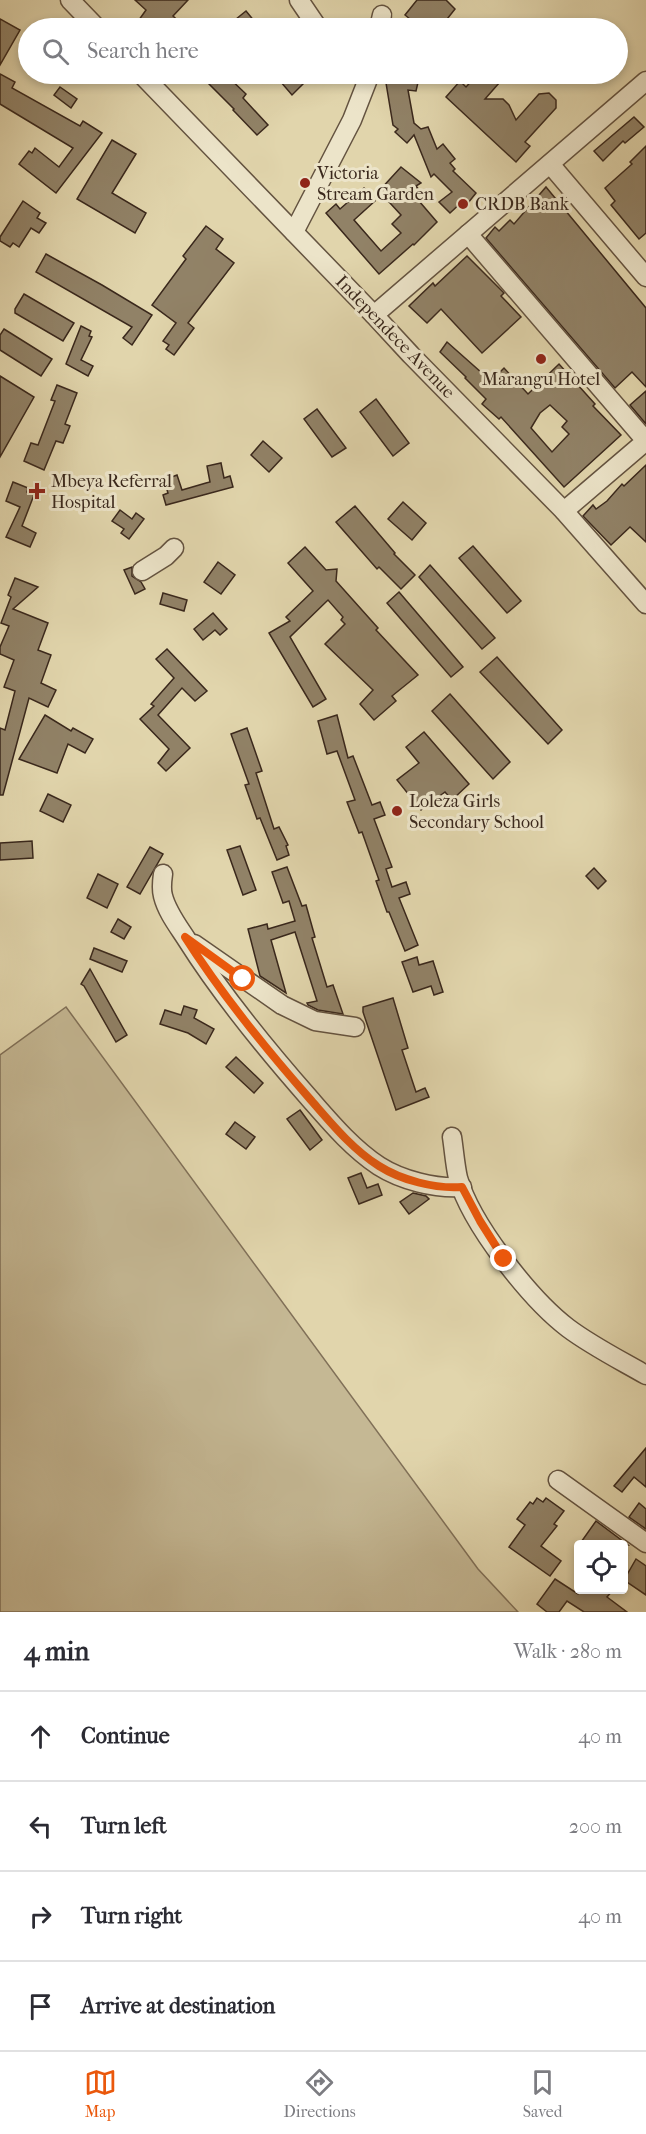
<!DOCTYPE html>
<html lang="en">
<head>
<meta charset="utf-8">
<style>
	body { margin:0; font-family:"IM FELL French Canon",serif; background:#f2f2f3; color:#2b2b33 }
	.controls { position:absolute; right:18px; bottom:18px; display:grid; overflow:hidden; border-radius:6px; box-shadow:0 3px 9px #0003 }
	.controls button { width:54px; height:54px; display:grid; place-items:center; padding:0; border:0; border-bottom:2px solid #e1e1e2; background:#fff; color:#2b2b33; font:30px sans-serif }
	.stop { position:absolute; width:18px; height:18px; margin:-14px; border:4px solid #ea580c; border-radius:50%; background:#fff }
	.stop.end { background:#ea580c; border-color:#fff; box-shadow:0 2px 6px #0008 }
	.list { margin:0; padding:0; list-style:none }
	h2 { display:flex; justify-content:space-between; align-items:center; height:78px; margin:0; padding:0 24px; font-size:26px }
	h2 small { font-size:20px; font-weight:400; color:#7c7c81 }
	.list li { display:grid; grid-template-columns:39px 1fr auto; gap:18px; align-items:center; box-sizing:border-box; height:90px; padding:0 24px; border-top:2px solid #e1e1e2 }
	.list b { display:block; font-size:22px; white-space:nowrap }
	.list em { font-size:20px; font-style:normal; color:#7c7c81 }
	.icon { flex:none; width:33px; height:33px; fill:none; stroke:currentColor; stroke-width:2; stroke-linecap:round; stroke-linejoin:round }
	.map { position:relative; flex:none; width:646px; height:1612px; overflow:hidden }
	.search { position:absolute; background:#fff; box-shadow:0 3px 9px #0003; left:18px; right:18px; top:18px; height:66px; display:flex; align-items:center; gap:15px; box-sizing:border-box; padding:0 21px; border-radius:33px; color:#7c7c81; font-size:22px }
	.sheet { height:438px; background:#fff }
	nav { display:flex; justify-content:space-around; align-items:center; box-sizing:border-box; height:84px; border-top:2px solid #e1e1e2; background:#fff; font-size:16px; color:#7c7c81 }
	nav a { display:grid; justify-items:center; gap:3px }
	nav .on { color:#ea580c }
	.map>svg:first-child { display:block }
	.green { fill:#c5b894; stroke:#807058; stroke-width:1.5 }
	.building { fill:#918267; stroke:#3a281c; stroke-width:1.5; fill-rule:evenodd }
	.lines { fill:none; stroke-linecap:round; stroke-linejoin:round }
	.minor-casing { stroke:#645340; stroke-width:21 }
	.minor { stroke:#ece4c9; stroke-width:18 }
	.route { stroke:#ea580c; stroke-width:8 }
	.poi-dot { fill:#8f2418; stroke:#ece4c9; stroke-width:2 }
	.labels { text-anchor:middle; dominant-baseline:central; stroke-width:6; stroke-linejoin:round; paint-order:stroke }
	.poi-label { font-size:18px; fill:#3a281c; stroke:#ece4c9; text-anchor:start }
	.street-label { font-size:18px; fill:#3a281c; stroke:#ece4c9 }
</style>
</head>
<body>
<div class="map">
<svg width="646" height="1612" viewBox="0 0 646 1612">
	<rect width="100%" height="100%" fill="#e1d5ac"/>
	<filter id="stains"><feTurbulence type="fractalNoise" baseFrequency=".00333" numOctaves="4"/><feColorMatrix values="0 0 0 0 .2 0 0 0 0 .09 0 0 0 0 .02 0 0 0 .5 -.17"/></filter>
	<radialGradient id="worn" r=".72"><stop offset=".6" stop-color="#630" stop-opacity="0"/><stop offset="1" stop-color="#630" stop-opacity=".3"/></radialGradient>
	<polygon class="green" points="66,1007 478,1569 518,1612 0,1612 0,1055"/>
	<g class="building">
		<polygon points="135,0 188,0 173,16 186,28 142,28 136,24 146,10"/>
		<polygon points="417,0 446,0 455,9 440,28 421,28 405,15"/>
		<polygon points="246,11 260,28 225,28"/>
		<polygon points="0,19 20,30 0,65"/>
		<polygon points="0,74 15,82 12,88 80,126 83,121 102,133 56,193 19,164 29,151 32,153 35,148 59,167 73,148 0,104"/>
		<polygon points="199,74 225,74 246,94 243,98 268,125 257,135 233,110 234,109"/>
		<polygon points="274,74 296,74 304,83 292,95"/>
		<polygon points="388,74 420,74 416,91 408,90 414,123 421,129 428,127 437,149 443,144 455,159 450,163 455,169 453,171 476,193 468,203 464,200 450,213 439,202 452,192 434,174 431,177 414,135 407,143 395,132 398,129 393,125 386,83"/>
		<polygon points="478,74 507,74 485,99 503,99 509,105 516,120 539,94 549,93 556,100 556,108 525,142 530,146 516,162 446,97 460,81 466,87"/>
		<polygon points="60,87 77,99 71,108 54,95"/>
		<polygon points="634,117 644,127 625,143 623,141 603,161 594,151"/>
		<polygon points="112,140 136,154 112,193 146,213 135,233 77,199"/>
		<polygon points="646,146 646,233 639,239 611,205 615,201 605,188 632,164 630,162"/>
		<polygon points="401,167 421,183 416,186 424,196 419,201 437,222 414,245 413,244 379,274 326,213 336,204 340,209 364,188 375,201 354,220 381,251 401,233 392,224 401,215 379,191"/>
		<polygon points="546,187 646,308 646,387 632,372 615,388 486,238 495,227 499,231 510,220 514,224"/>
		<polygon points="23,201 40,213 37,218 46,223 39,233 31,228 19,247 13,243 10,247 0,241 0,237"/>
		<polygon points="206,226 223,239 216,249 234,263 188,323 194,328 174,355 166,349 169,345 163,341 176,323 152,305 186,259 183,256"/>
		<polygon points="46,254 102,285 152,315 132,345 123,338 132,327 36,272"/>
		<polygon points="467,256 504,293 501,296 521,317 482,353 441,309 427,323 409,306 433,283 435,286"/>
		<polygon points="24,294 74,323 63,341 15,313 15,309"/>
		<polygon points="81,326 91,331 89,336 92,337 81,360 93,366 88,376 66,364"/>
		<polygon points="4,329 52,359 41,376 0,350 0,335"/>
		<path d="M447 342 491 381 504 368 528 394 559 364 595 404 593 406 621 435 564 487 501 417 499 419 482 404 486 399 465 378 466 377 440 352ZM550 405 567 421 562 427 569 434 552 452 531 428 540 413Z"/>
		<polygon points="0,376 34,397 0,457"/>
		<polygon points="57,385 77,393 65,424 70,426 63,443 56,441 44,470 24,461 31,443 38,445 55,401 51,400"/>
		<polygon points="646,391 646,424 630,405"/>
		<polygon points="376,399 409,443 393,456 360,412"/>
		<polygon points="317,409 346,448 332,457 304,419"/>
		<polygon points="263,441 282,458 269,472 251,455"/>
		<polygon points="221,463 224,478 230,476 233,487 166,505 163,495 168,493 164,480 177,475 182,490 206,483 210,482 207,466"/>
		<polygon points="646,465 646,542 630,527 611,545 583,516 593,505 596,509 607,501 622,484 624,486"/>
		<polygon points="13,482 28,488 27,492 34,495 22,526 36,533 30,547 6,537 20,507 6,501"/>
		<polygon points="403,502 426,523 412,540 388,519"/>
		<polygon points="355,506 395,553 394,554 415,575 401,589 379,567 377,569 336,522"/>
		<polygon points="120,510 132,519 136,513 144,519 129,539 121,533 124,529 112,521"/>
		<polygon points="473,546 521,601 507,613 459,558"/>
		<polygon points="305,547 326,570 337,569 336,581 378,628 376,630 418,675 392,696 396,701 374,720 360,704 373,690 325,644 345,624 341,620 343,617 328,600 290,637 326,699 313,707 269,633 290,621 286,617 313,591 288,563"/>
		<polygon points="218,562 235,575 221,594 204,582"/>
		<polygon points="430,565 495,638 482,649 419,577"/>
		<polygon points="132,567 132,576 141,582 145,589 135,594 124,570"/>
		<polygon points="15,578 38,587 13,609 48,623 38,650 51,655 41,683 56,690 48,707 29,698 3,795 0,795 0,728 5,730 15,691 4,687 14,660 0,654 0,647 9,626 1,623 11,597 8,595"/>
		<polygon points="399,592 463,667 451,677 387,603"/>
		<polygon points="163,593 187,600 184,611 160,604"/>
		<polygon points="213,613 227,629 220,635 215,630 203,640 194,629"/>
		<polygon points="167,649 207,691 195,701 182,688 158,715 190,748 166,771 158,763 169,749 140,719 154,706 151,704 174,678 156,659"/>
		<polygon points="497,657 562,730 548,744 480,672"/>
		<polygon points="450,694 510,762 493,779 432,711"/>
		<polygon points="45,715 71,731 73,728 93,739 85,753 68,744 57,773 19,759"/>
		<polygon points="337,715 348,758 353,756 372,805 380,802 385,815 374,819 392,867 386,869 392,887 406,882 410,894 399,898 418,945 405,951 389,912 387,912 376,881 379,880 362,832 359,833 347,802 355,800 337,751 327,754 318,721"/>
		<polygon points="247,728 262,771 256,773 274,829 279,827 288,845 286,846 289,855 277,860 260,818 257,819 245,785 249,784 231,734"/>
		<polygon points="424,732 469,784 452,800 445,792 421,810 397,780 419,763 406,747"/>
		<polygon points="48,794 71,805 63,822 40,811"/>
		<polygon points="32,841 33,858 0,860 0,843"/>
		<polygon points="240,846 256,890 243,895 227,850"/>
		<polygon points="150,847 163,854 140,894 127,887"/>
		<polygon points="287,867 302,906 306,905 315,937 312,938 327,987 333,985 343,1014 318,1010 308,1005 307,1003 317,1001 295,932 271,940 286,993 260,976 248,929 267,924 268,929 295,921 289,901 283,903 272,872"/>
		<polygon points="594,868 606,881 598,889 586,876"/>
		<polygon points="98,874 118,884 107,908 87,898"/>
		<polygon points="118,919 131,927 124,939 111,932"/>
		<polygon points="94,948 127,961 122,972 90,959"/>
		<polygon points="417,957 419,965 433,961 443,992 434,995 431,986 413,992 402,962"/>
		<polygon points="90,969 127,1035 116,1042 84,986 81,984"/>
		<polygon points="393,998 408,1048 402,1050 416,1092 425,1088 429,1097 396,1110 363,1012 363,1007"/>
		<polygon points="184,1006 197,1010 194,1018 214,1029 206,1044 188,1033 160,1024 165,1010 181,1015"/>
		<polygon points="236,1057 263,1083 254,1093 226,1067"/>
		<polygon points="300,1110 322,1140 310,1150 287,1119"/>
		<polygon points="235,1122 255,1137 246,1149 226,1134"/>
		<polygon points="361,1173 367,1188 378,1184 382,1195 359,1204 348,1178"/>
		<polygon points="413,1193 426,1196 429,1199 409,1214 400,1202"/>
		<polygon points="646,1448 646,1487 634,1477 622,1492 614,1486"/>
		<polygon points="537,1498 543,1502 546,1498 564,1511 554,1524 557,1526 541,1546 561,1561 550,1576 509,1547 525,1525 517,1519 530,1502 533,1504"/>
		<polygon points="639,1503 646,1509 646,1529 629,1517"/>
		<polygon points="596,1521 628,1545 579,1545"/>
		<polygon points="636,1559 646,1566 646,1595 624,1580"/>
		<polygon points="555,1579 578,1594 581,1590 613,1590 607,1597 627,1612 584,1612 567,1601 559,1612 547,1612 537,1604"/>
	</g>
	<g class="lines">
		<defs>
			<g id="minor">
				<polyline points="70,0 97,28"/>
				<polyline points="299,0 318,28"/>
				<polyline points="379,28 382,15"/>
				<polyline points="141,74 374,315 411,355 564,511 646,604"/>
				<polyline points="550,164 646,277"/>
				<polyline points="294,232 352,120 370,74"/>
				<polyline points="468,234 646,441 564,511"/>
				<polyline points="374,315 646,81"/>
				<polyline points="142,571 166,556 174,548"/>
				<path d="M163 874C162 881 161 889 163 896 167 912 178 926 187 940 223 997 266 1049 310 1099 331 1123 352 1148 379 1166 401 1180 435 1189 462 1187"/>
				<polyline points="194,944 282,1005 315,1021 355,1027"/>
				<path d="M452 1137C454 1150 455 1165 458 1178 471 1224 530 1299 568 1328 592 1346 620 1360 646 1375"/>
				<polyline points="558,1480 646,1543"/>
			</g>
		</defs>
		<use href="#minor" class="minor-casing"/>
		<use href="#minor" class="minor"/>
	</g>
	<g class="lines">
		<path class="route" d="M243 979 185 937C222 995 265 1048 310 1099 331 1123 352 1149 379 1166 401 1180 435 1189 462 1187L480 1221 504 1259"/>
	</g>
	<g class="poi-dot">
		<circle cx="305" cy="183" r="6"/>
		<circle cx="463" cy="204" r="6"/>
		<circle cx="541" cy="359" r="6"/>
		<path d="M34 482h6v6h6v6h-6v6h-6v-6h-6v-6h6z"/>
		<circle cx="397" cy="811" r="6"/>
	</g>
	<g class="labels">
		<g class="poi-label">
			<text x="317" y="173">Victoria<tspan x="317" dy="21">Stream Garden</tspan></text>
			<text x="475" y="204">CRDB Bank</text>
			<text x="541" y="379" text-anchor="middle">Marangu Hotel</text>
			<text x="51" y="481">Mbeya Referral<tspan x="51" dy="21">Hospital</tspan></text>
			<text x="409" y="801">Loleza Girls<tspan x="409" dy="21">Secondary School</tspan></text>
		</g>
		<g class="street-label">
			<text transform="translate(395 337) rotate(46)">Independece Avenue</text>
		</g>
	</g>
	<rect width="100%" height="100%" filter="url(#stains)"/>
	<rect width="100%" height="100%" fill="url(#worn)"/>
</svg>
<div class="controls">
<button><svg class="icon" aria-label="locate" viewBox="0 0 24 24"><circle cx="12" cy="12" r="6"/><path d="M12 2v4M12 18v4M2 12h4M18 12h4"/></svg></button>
</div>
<div class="stop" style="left:243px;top:979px"></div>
<div class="stop end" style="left:504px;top:1259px"></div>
<div class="search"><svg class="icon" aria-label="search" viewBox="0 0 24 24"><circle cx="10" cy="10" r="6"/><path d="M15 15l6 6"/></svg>Search here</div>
</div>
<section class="sheet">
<h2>4 min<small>Walk · 280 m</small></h2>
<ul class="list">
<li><svg class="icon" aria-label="ahead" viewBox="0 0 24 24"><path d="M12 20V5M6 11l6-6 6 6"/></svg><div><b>Continue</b></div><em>40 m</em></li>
<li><svg class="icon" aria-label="left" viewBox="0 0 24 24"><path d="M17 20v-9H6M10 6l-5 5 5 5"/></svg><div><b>Turn left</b></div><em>200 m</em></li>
<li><svg class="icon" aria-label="right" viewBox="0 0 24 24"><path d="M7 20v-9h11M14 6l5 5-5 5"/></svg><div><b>Turn right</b></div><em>40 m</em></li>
<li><svg class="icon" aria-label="arrive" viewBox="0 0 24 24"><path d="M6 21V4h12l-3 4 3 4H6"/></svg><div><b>Arrive at destination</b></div></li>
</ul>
</section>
<nav>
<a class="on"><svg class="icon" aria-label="map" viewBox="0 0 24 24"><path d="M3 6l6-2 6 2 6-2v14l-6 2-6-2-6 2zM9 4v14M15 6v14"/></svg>Map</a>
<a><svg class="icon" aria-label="directions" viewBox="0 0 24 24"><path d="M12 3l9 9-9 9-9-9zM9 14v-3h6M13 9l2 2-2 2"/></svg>Directions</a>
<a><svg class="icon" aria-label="saved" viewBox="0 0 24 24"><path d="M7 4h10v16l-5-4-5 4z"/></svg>Saved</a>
</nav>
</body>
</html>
